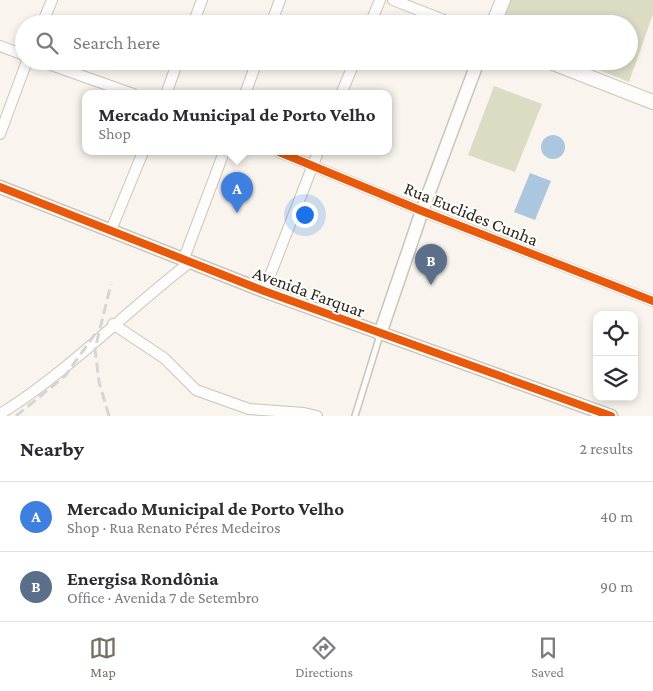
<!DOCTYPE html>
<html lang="en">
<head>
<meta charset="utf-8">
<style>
	body { margin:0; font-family:"Crimson Pro",serif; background:#f7f7f7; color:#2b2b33 }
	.controls { position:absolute; right:15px; bottom:15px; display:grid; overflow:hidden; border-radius:10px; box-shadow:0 2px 8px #0003 }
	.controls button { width:45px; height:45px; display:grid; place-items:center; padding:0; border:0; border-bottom:1px solid #e1e1e2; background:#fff; color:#2b2b33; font:25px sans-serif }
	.you { position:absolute; left:304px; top:214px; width:18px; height:18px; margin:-12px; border:4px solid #fff; border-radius:50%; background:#1a73e8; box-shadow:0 0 0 8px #1a73e833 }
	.badge { display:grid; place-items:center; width:32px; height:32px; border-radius:50%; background:#756e63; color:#fff; font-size:16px; font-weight:700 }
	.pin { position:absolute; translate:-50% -41px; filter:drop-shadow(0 1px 2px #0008) }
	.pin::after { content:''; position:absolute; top:26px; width:18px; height:15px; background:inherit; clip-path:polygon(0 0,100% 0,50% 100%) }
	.popup { position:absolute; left:82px; top:90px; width:310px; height:65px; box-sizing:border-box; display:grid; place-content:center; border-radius:10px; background:#fff; filter:drop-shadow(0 1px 4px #0005); font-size:16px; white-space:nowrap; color:#7c7c81 }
	.popup b { font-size:19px; color:#2b2b33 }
	.popup::after { content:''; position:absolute; left:50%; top:100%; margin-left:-10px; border:10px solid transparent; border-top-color:#fff }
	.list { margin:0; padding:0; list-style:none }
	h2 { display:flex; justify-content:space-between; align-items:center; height:65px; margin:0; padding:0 20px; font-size:21px }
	h2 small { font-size:16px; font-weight:400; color:#7c7c81 }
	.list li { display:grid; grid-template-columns:32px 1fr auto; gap:15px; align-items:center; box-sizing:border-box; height:70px; padding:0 20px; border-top:1px solid #e1e1e2 }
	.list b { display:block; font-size:19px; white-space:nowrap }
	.list p { margin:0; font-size:16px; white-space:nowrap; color:#7c7c81 }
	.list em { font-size:16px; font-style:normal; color:#7c7c81 }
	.icon { flex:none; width:28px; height:28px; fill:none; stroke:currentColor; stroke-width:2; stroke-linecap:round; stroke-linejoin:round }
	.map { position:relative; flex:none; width:653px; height:416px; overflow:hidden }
	.search { position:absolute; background:#fff; box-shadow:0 2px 8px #0003; left:15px; right:15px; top:15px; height:55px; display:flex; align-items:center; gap:12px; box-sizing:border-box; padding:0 18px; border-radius:28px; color:#7c7c81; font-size:19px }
	.sheet { height:205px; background:#fff }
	nav { display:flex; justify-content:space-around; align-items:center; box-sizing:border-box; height:70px; border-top:1px solid #e1e1e2; background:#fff; font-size:14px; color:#7c7c81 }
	nav a { display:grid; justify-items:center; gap:2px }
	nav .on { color:#756e63 }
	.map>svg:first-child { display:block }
	.green { fill:#dcdcc5 }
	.water { fill:#abc7df }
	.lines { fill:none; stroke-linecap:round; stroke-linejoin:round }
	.service-casing { stroke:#cac4bc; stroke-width:8 }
	.minor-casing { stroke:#cac4bc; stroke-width:12 }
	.tertiary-casing { stroke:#cac4bc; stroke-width:15 }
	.secondary-casing { stroke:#cac4bc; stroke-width:16 }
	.service { stroke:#fefdfc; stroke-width:5 }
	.minor { stroke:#fefdfc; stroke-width:10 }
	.tertiary { stroke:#fefdfc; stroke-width:12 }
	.secondary { stroke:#fefdfc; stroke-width:14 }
	.rail { stroke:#d7d5d3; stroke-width:3; stroke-dasharray:10 5; stroke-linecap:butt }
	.cycleway-casing { stroke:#fff; stroke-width:11 }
	.cycleway { stroke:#e8590c; stroke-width:8 }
	.labels { text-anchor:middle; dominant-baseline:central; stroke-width:4; stroke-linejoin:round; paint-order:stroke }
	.street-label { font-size:18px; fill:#2e2619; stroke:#fff }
</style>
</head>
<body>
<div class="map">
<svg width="653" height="416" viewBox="0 0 653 416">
	<rect width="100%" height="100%" fill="#f9f4ed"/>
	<g class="green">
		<polygon points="507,0 653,0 653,14 629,82 576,61 629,61 629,24 498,24"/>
		<polygon points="494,86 542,104 515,172 468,155"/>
	</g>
	<g class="water">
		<circle cx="553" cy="147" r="12"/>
		<polygon points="530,173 551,181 535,220 514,212"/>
	</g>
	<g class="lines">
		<defs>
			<polyline id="service" points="355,416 380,335"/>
			<g id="minor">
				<polyline points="393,0 454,24"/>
				<polyline points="42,24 52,0"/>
				<polyline points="193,24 202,0"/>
				<polyline points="271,24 280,0"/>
				<polyline points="370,24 380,0"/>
				<polyline points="0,46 24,55"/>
				<polyline points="40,61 133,94"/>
				<polyline points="166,94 178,61"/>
				<polyline points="245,94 257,61"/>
				<polyline points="341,94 355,61"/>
				<polyline points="0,134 27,61"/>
				<polyline points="279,152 422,211 653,301"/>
				<polyline points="111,230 143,152"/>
				<polyline points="183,261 224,152"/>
				<polyline points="264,291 318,152"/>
				<polyline points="113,324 164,358 196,390 249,409 304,413 317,416"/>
				<path d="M0 414C68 372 125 312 189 263"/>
			</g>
			<g id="tertiary">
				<polyline points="0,187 264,291 611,416"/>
				<polyline points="380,334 422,211 478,61"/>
			</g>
			<g id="secondary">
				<polyline points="493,24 503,0"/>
				<polyline points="548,61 653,102"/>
			</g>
		</defs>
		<use href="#service" class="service-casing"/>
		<use href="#minor" class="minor-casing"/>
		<use href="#tertiary" class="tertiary-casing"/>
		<use href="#secondary" class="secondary-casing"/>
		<use href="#service" class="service"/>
		<use href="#minor" class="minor"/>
		<use href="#tertiary" class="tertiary"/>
		<use href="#secondary" class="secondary"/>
		<g class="rail">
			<polyline points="16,416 65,376 95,334"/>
			<polyline points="109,416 99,382 95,349 111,284"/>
		</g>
		<defs>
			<g id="cycleway">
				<polyline points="279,152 422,211 653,301"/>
				<polyline points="0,187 264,291 611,416"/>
			</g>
		</defs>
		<use href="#cycleway" class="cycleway-casing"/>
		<use href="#cycleway" class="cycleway"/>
	</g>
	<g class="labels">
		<g class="street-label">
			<text transform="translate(471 214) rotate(22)">Rua Euclides Cunha</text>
			<text transform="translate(309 292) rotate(20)">Avenida Farquar</text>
		</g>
	</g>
</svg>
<div class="controls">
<button><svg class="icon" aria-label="locate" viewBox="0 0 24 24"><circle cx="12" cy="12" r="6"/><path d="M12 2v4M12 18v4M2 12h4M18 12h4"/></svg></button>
<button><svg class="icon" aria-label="layers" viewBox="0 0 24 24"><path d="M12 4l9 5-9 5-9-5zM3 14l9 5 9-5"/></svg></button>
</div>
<div class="you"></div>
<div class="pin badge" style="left:237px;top:213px;background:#3f7fe0">A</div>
<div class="popup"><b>Mercado Municipal de Porto Velho</b>Shop</div>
<div class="pin badge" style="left:431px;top:285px;background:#5c6f8a">B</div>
<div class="search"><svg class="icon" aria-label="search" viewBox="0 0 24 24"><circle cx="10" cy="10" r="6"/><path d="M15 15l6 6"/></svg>Search here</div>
</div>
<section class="sheet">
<h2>Nearby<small>2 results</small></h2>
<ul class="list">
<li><span class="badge" style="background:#3f7fe0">A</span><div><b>Mercado Municipal de Porto Velho</b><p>Shop · Rua Renato Péres Medeiros</p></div><em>40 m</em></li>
<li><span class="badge" style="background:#5c6f8a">B</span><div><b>Energisa Rondônia</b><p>Office · Avenida 7 de Setembro</p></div><em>90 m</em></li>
</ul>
</section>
<nav>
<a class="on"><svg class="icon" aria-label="map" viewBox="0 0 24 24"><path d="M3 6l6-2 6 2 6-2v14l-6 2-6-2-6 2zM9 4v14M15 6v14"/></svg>Map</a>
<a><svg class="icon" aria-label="directions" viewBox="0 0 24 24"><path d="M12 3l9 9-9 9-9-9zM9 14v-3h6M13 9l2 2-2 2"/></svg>Directions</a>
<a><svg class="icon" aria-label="saved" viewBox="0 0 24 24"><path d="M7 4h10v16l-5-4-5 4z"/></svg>Saved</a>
</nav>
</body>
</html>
